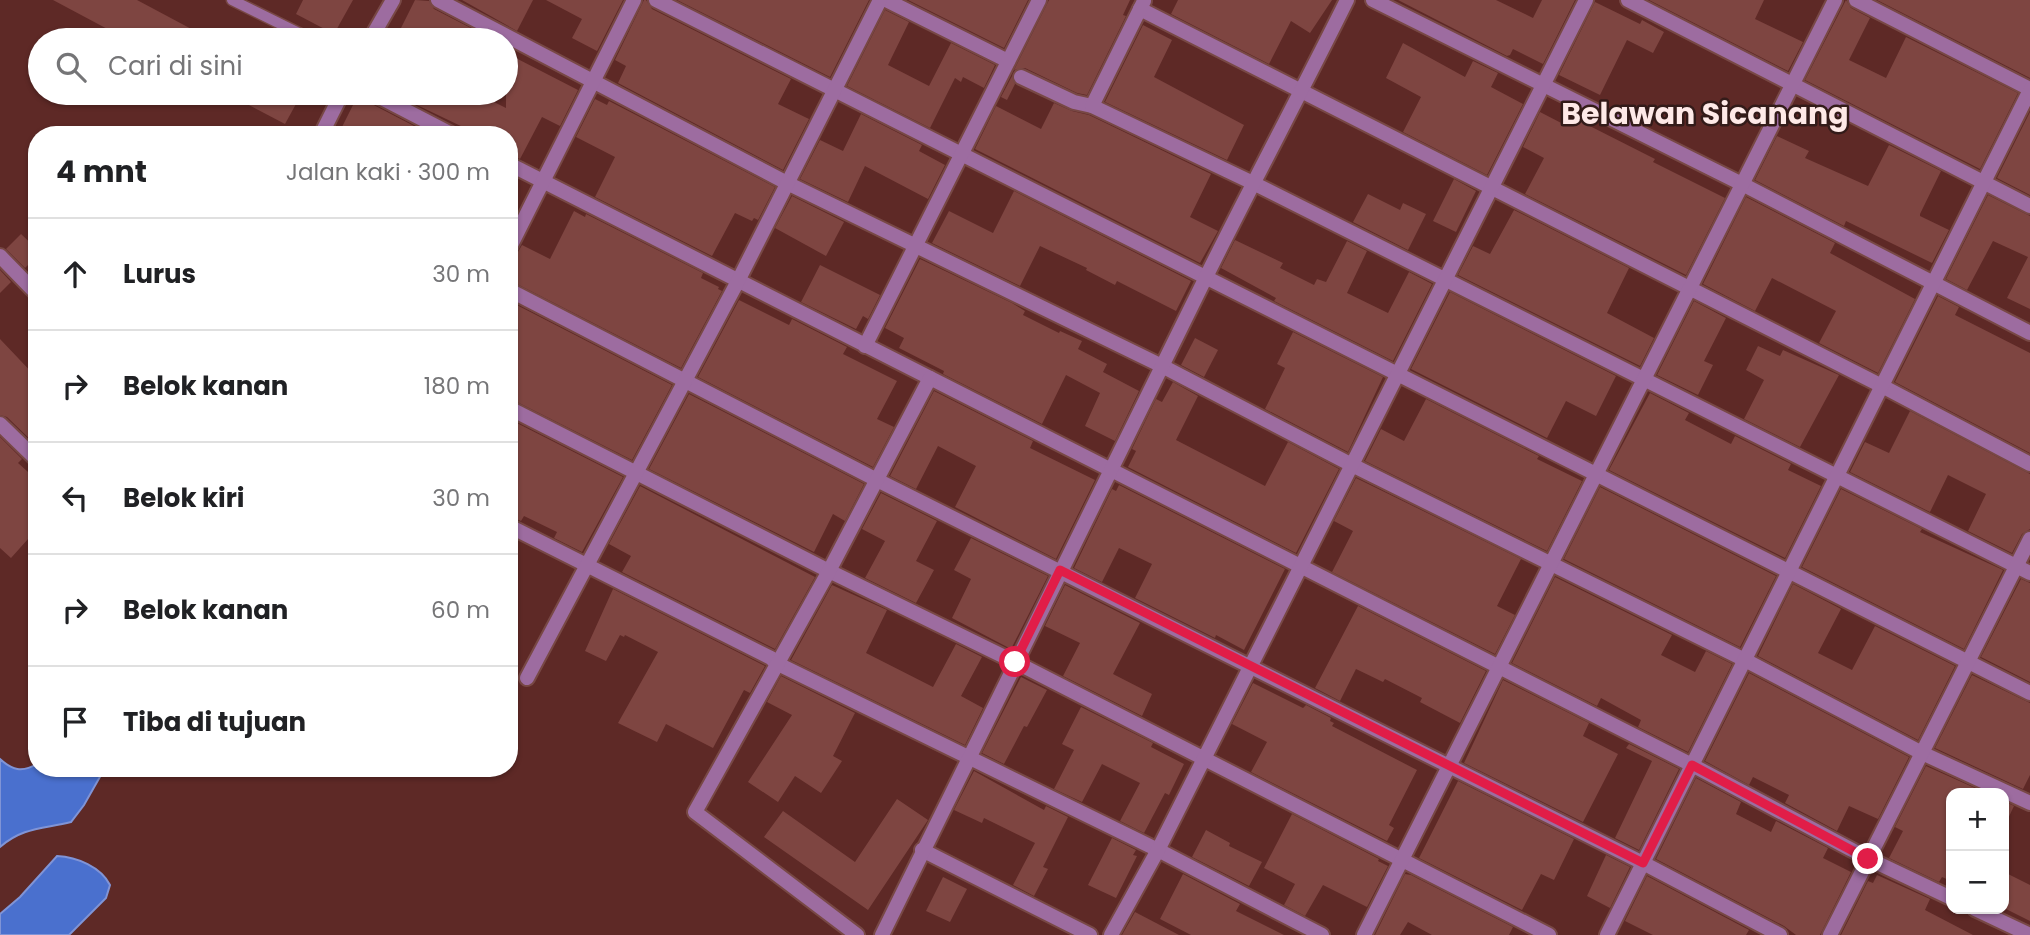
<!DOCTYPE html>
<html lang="id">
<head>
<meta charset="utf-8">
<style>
	body { margin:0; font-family:Poppins,sans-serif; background:#f6f6f6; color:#202124 }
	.controls { position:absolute; right:21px; bottom:21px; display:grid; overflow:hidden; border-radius:14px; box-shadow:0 2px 5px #0004 }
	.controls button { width:63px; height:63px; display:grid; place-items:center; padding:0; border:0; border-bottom:2px solid #e0e0e0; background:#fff; color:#202124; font:35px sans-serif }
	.stop { position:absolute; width:21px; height:21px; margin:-16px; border:5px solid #e11d48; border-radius:50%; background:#fff }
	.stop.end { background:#e11d48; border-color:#fff; box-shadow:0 2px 7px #0008 }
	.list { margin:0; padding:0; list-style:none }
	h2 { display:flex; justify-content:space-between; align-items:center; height:91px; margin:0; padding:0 28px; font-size:30px }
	h2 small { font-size:23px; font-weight:400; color:#757577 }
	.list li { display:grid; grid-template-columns:46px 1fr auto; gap:21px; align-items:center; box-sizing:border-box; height:112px; padding:0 28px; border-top:2px solid #e0e0e0 }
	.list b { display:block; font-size:26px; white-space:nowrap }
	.list em { font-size:23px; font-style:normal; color:#757577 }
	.icon { flex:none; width:38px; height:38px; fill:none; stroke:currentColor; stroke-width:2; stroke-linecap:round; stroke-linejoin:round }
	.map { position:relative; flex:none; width:2030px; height:935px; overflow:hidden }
	.search { position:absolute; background:#fff; box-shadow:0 2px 5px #0004; left:28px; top:28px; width:490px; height:77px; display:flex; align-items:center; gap:18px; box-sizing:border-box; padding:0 24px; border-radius:38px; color:#757577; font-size:26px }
	.panel { position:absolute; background:#fff; box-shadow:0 2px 5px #0004; left:28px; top:126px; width:490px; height:651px; border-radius:28px }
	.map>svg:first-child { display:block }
	.water { fill:#4a70ce; stroke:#8094d6; stroke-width:2 }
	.building { fill:#7e4541 }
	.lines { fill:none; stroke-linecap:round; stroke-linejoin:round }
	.lane-casing { stroke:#784845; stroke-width:13 }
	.street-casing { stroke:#784845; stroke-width:18 }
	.lane { stroke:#9d6ca0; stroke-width:10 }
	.street { stroke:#9d6ca0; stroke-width:14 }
	.route { stroke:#e11d48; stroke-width:9 }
	.labels { text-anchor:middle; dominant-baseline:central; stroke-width:5; stroke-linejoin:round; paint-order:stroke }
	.district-label { font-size:30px; font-weight:bold; fill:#fee9e7; stroke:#331b19 }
</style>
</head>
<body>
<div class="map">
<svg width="2030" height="935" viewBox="0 0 2030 935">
	<rect width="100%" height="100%" fill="#5e2926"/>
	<g class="water">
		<path d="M0 759C12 770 22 773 37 764V768H105L84 805 71 822C43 829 23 827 0 847Z"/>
		<path d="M57 856C77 857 101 867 110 885L106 898 69 935H0V914L20 897Z"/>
	</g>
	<g class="building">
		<polygon points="53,0 137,0 212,40 128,40"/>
		<polygon points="303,0 353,0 334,34 296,14"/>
		<polygon points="415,0 429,1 434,9 494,40 395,40"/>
		<polygon points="462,0 533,0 517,31"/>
		<polygon points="546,0 623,0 597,51 572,38 582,19"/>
		<polygon points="644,0 646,0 652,9 791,79 778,104 809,119 783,170 618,83 626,66 615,60"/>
		<polygon points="677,0 869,0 830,77"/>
		<polygon points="908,0 1028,0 1004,48"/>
		<polygon points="1049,0 1130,0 1123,15 1126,16 1087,95 1077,93 1025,68 1014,70"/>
		<polygon points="1178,0 1332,0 1310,33 1291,21 1269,64 1171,14"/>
		<polygon points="1398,0 1496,0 1533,18 1542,0 1575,0 1543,64 1513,49 1510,55 1507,56"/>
		<polygon points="1649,0 1764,0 1755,19 1803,42 1788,71"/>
		<polygon points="1846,0 1851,8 1870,18 1849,60 1886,78 1906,37 2018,93 1980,169 1805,80"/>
		<polygon points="1877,0 2030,0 2030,78"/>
		<polygon points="1595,2 1640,24 1642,20 1664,32 1653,53 1627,40 1600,95 1559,75"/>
		<polygon points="885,10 909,22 888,65 929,86 951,43 995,65 984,88 963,77 961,82 955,78 930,128 847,86"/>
		<polygon points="1143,25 1172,40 1154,77 1244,125 1227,160 1105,102"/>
		<polygon points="1403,43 1465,77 1473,61 1498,73 1491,87 1523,104 1487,175 1403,132 1421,97 1386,78"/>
		<polygon points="506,53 578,90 560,126 542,117 520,159 509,154 509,135 464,135 467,129 392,93 476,93 506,108"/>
		<polygon points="1012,76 1015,84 1007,100 1001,97"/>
		<polygon points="226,93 302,93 285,124"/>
		<polygon points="359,93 362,93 368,102 414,126 410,135 338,135"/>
		<polygon points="595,99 607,105 609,101 775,187 758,220 754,218 752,221 735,213 712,256 595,197 615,157 576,137"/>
		<polygon points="1054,103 1072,111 1089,115 1211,174 1190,217 1218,231 1200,263 975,149 996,106 1041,129"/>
		<polygon points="1540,112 1567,126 1572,117 1655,159 1653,162 1725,198 1686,275 1525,194 1544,158 1523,147"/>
		<polygon points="2030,112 2030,195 1997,178"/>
		<polygon points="861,114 922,145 919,151 945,165 928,199 865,166 848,202 800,179 820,140 843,151"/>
		<polygon points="1777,136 1809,151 1805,158 1868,186 1889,145 1941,171 1920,214 1920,216 1949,230 1932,263 1846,221 1844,226 1755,180"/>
		<polygon points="1454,179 1476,191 1456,232 1433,221"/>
		<polygon points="1014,191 1191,281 1176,311 1117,281 1115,285 1086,270 1087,268 1040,246 1020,286 932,243 949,211 993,233"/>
		<polygon points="1368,194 1400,210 1403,203 1426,214 1408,250 1353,222"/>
		<polygon points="1988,195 2030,216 2030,309 2007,298 2028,257 1993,241 1967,290 1946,279"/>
		<polygon points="792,196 844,222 826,256 775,228"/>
		<polygon points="1746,197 1835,243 1830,253 1915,299 1878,373 1819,343 1836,311 1772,278 1755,311 1703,284"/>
		<polygon points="1514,210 1629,268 1607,313 1654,338 1640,366 1458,275 1473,246 1490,254"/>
		<polygon points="574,211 585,217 586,214 703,273 701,278 719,287 718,289 722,291 681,368 509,280 509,259 515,257 522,245 550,259"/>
		<polygon points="21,234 37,249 37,256 25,268 6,249"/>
		<polygon points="1235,240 1283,263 1280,268 1314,285 1317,279 1326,282 1347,241 1367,251 1347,293 1388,313 1409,272 1432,284 1393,361 1274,301 1276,298 1221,268"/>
		<polygon points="920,259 1012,303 1025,311 1023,315 1059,333 1060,331 1082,341 1078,349 1107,364 1103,372 1139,391 1115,441 1085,426 1100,393 1066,375 1042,424 943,374 944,371 899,348 904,338 885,328"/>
		<polygon points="820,265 880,295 868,319 863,316 856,329 801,302"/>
		<polygon points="0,270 11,282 0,293"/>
		<polygon points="1450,292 1616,376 1596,416 1566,401 1547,438 1411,369"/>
		<polygon points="1938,296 1959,307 1955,315 2030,353 2030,453 1895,382"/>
		<polygon points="739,300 789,325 792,319 847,347 843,354 897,381 877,419 894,427 873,467 698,377"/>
		<polygon points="509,301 672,385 632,460 509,398"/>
		<polygon points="1694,301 1726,318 1704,361 1713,365 1698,395 1657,375"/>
		<polygon points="1293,332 1383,377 1348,452 1265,409 1285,368 1277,364"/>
		<polygon points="1195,338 1218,350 1204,377 1181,365"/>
		<polygon points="0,339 37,378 37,442 35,444 7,417 0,415"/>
		<polygon points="1758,346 1780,356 1783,350 1839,375 1800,447 1744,419 1764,380 1746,370"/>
		<polygon points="1173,382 1198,396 1176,440 1265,486 1288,442 1339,469 1296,553 1128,467 1136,451 1132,449 1156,399 1162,402"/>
		<polygon points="934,391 1033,441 1030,448 1095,480 1056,559 955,507 976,466 938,446 916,489 890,476"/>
		<polygon points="1650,393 1689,413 1685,420 1731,444 1735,436 1791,464 1788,470 1821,486 1785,558 1609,470"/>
		<polygon points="689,394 864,484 845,521 833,514 814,552 649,469"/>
		<polygon points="1426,399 1539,456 1537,459 1582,481 1547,551 1365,461 1381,429 1404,441"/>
		<polygon points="1910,411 2030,474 2030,529 2022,534 2012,553 1968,531 1986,494 1948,475 1930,512 1850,472 1865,442 1889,453"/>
		<polygon points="509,419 623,477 582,552 554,538 557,532 524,516 521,521 509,516"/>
		<polygon points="0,437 22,459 18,463 37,480 37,529 11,558 0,548"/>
		<polygon points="1356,478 1521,559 1497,606 1515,615 1495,654 1332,572 1353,531 1334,521"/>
		<polygon points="1119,485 1285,569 1244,650 1216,635 1215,638 1135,598 1152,564 1119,548 1102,582 1074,568 1112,489 1116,491"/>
		<polygon points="640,486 815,577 775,649 622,572 631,556 609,544"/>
		<polygon points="1600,487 1776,576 1740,647 1564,559"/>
		<polygon points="1841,489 1922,529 1920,532 2003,570 1964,649 1802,567"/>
		<polygon points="881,493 937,521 916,561 934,570 916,603 865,578 885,541 862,529"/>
		<polygon points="971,538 1048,576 1011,649 952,618 971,579 954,570"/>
		<polygon points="1555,577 1672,635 1661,655 1695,672 1706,651 1732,664 1688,752 1638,727 1641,720 1601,698 1597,706 1512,663"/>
		<polygon points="2021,579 2030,583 2030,682 1981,657"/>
		<polygon points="1793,584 1841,609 1818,653 1852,670 1875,626 1955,666 1918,740 1758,656"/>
		<polygon points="832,585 887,610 866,653 933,687 956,644 982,657 961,696 983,708 965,745 791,660"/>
		<polygon points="1065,585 1140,623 1113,674 1152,694 1142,716 1063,676 1080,643 1045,626"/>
		<polygon points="613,589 765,666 750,693 744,690 713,748 666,724 657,742 618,723 658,652 625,635 624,637 620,635 606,661 585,651"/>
		<polygon points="1358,606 1486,671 1460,723 1420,702 1422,698 1385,679 1383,682 1356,669 1340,701 1315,688"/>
		<polygon points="1749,673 1909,757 1878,819 1849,806 1837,831 1785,803 1789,795 1753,777 1749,785 1705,761"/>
		<polygon points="1972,675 2030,703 2030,775 2023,789 1935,748"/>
		<polygon points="781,676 855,713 833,756 842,761 821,793 795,776 778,802 748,782 792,715 767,702"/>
		<polygon points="1021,677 1047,690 1027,727 1024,726 1004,764 982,753"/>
		<polygon points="1503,680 1589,723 1583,736 1618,754 1583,822 1464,763"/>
		<polygon points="1253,683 1303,708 1306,705 1331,718 1330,721 1334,723 1332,726 1417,770 1389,825 1394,828 1387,841 1251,772 1267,742 1232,724"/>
		<polygon points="1081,707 1153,743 1151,747 1184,764 1169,795 1165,793 1144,833 1120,821 1140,783 1102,764 1082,802 1054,789 1074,750 1062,744"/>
		<polygon points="1629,744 1679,769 1639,850 1615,838 1652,761 1626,748"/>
		<polygon points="1926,766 1986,793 1951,793 1951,881 1942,877 1939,882 1889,858 1903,831 1895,827"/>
		<polygon points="974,771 1044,810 1046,806 1068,817 1043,867 1048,869 1034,896 1013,885 1035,843 984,818 982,823 954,810"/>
		<polygon points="1696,778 1741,802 1736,814 1771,832 1776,821 1828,848 1823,858 1851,872 1820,935 1796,935 1784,926 1656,859"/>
		<polygon points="1458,781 1574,839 1554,880 1541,874 1522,910 1419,858"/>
		<polygon points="897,799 928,820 868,910 764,837 783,811 855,862"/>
		<polygon points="2004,801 2014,806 2004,827"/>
		<polygon points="1292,814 1379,859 1378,861 1388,866 1367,907 1323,885 1305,916 1284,905 1295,884 1264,868"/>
		<polygon points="1206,830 1230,843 1229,846 1262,862 1249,886 1192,857"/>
		<polygon points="1112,838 1136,850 1133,855 1137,856 1116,898 1088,885"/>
		<polygon points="1606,855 1630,867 1610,908 1587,896"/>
		<polygon points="2004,872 2030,885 2030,921 2004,908"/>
		<polygon points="1183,874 1240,904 1236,911 1284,935 1191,935 1160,919"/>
		<polygon points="1405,874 1411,875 1513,927 1509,935 1432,935 1408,922 1400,935 1375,935"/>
		<polygon points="1877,875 1930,899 1925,910 1973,935 1841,935 1868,881 1873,883"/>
		<polygon points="1647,876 1749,930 1746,935 1653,935 1625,921"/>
		<polygon points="943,877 967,889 950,922 926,911"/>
		<polygon points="1135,912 1179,935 1122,935"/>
	</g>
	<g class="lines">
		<defs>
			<polyline id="lane" points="232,0 313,40"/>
			<g id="street">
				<polyline points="438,0 787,183 1162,366 1352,465 1745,660 1922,753 2030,803"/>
				<polyline points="656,0 2030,693"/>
				<polyline points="886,0 1008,61"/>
				<polyline points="1373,0 1742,184 2030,333"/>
				<polyline points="1628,0 2030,206"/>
				<polyline points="1856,0 2030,89"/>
				<polyline points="1140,9 1882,386 2030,464"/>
				<polyline points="370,40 393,0"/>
				<polyline points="1021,77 1074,102 1092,106 1253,183 2030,573"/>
				<polyline points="372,93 453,135"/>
				<polyline points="1092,106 1144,1"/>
				<polyline points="321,135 342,93"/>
				<polyline points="509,164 1692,765 1869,859 1951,898"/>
				<polyline points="509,249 634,0"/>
				<polyline points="0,256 37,294"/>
				<polyline points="509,290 877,480 1643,863 1780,935"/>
				<polyline points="865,346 1039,0"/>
				<polyline points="509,408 829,571 1015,662 1549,935"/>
				<polyline points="0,424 37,460"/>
				<polyline points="509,526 771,658 776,663 1158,850 1322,935"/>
				<polyline points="527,678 738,281 880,0"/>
				<polyline points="922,850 1090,935"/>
				<polyline points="1975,909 2030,935"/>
				<polyline points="857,935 695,812 829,571 930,378"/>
				<path d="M882 935 1206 277C1252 184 1301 93 1347 0"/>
				<polyline points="1111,935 1158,850 1586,0"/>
				<polyline points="1364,935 1835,0"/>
				<polyline points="1607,935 2030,90"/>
				<polyline points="1830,935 2030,539"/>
			</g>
		</defs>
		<use href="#lane" class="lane-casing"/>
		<use href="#street" class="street-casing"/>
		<use href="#lane" class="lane"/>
		<use href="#street" class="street"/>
	</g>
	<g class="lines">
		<polyline class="route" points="1015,662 1060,570 1643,863 1692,765 1868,859"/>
	</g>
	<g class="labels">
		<g class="district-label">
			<text x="1705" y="113">Belawan Sicanang</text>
		</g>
	</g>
</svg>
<div class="controls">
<button>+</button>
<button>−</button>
</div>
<div class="stop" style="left:1015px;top:662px"></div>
<div class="stop end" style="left:1868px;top:859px"></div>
<div class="search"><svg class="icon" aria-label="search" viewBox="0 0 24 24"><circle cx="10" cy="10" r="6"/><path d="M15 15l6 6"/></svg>Cari di sini</div>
<section class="panel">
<h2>4 mnt<small>Jalan kaki · 300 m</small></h2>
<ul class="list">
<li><svg class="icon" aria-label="ahead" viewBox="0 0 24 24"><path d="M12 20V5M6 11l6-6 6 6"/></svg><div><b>Lurus</b></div><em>30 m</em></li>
<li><svg class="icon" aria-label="right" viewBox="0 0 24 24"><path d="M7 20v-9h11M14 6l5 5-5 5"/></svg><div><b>Belok kanan</b></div><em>180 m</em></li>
<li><svg class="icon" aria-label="left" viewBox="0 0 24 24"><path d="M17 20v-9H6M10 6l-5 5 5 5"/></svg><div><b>Belok kiri</b></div><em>30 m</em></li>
<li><svg class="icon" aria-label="right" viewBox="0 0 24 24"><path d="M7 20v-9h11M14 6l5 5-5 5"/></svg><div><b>Belok kanan</b></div><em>60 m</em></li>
<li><svg class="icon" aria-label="arrive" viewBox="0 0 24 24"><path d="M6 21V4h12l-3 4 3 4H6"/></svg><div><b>Tiba di tujuan</b></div></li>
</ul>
</section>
</div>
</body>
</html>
